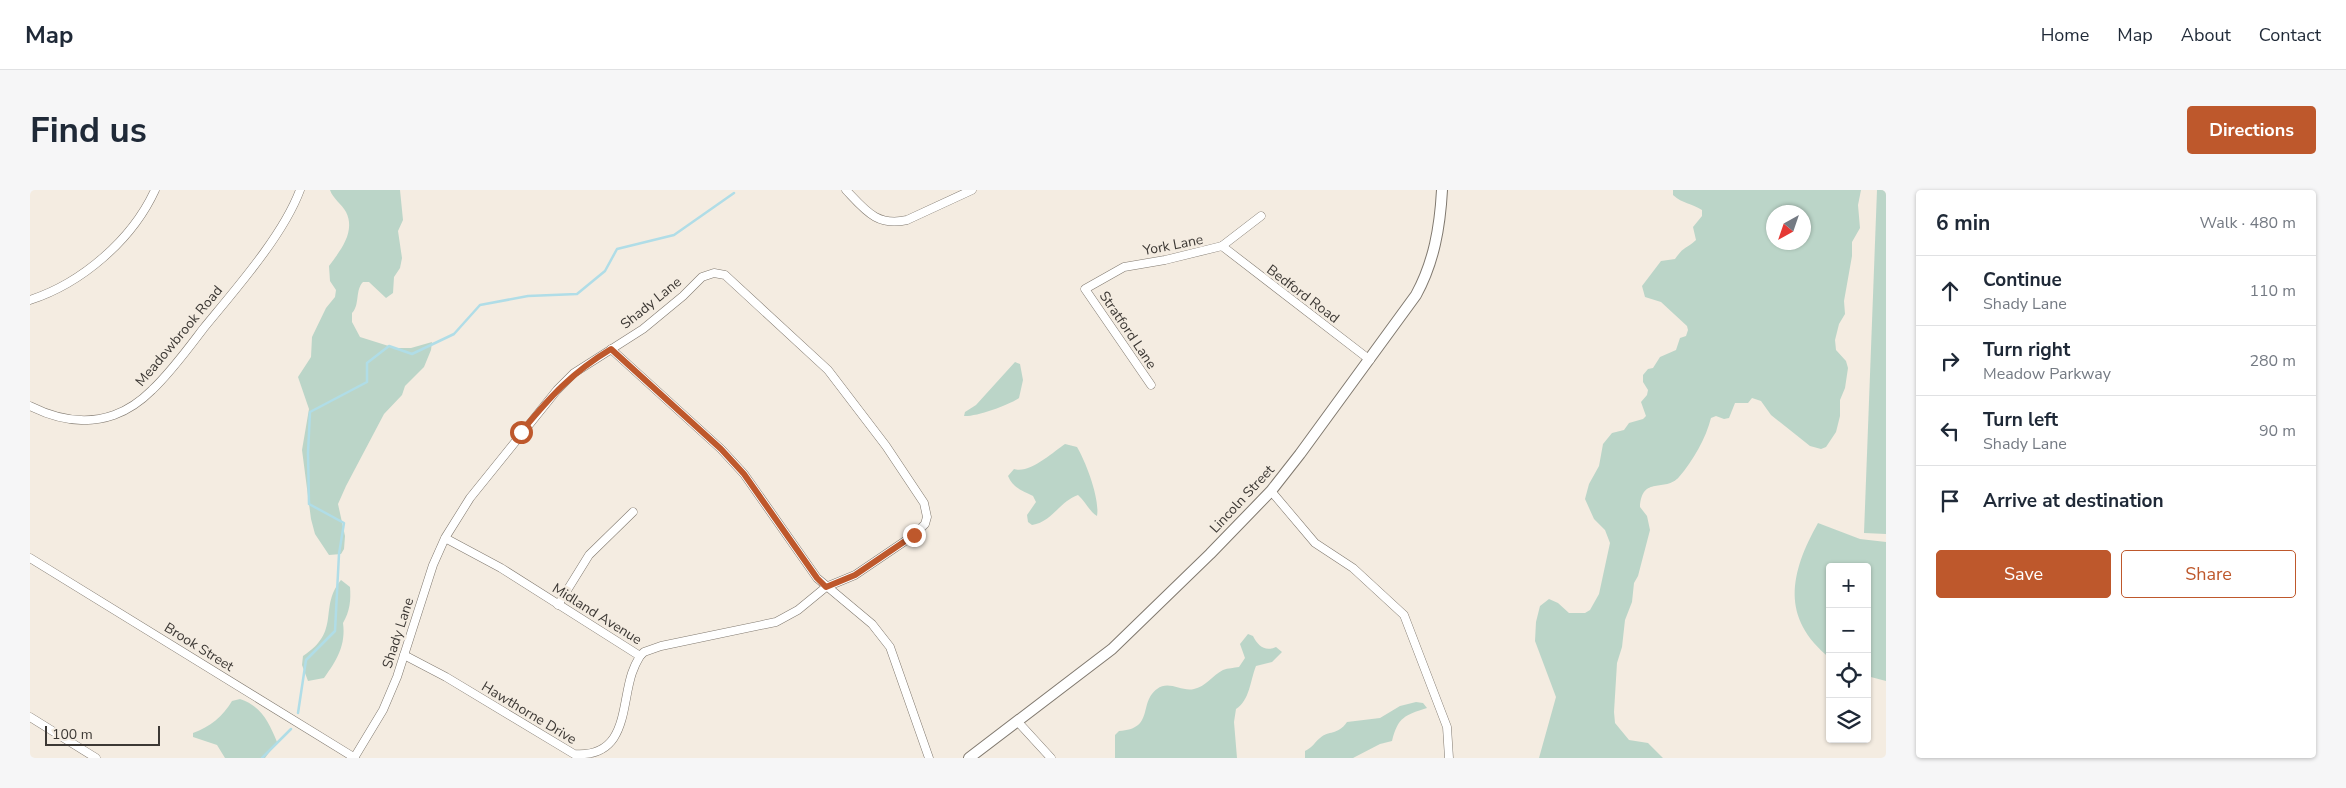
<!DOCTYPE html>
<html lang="en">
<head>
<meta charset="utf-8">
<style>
	body { margin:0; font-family:"Nunito Sans",sans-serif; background:#f6f6f7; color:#1f2937 }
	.controls { position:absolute; right:15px; bottom:15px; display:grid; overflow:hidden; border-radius:5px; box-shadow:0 1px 4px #0004 }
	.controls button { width:45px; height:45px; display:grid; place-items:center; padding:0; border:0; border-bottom:1px solid #e0e1e3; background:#fff; color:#1f2937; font:25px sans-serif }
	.compass { position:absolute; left:1736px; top:15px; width:45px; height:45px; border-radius:50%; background:#fff; box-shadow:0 1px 4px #0004; rotate:220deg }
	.scale { position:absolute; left:15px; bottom:12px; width:115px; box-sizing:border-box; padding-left:5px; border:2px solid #3c3834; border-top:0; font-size:14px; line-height:18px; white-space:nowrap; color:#3c3834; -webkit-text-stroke:4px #f4ece1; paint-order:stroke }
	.stop { position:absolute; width:15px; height:15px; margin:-11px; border:4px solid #be582c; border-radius:50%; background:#fff }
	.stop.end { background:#be582c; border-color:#fff; box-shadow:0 1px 5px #0008 }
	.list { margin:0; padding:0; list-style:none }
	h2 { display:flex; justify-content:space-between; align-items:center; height:65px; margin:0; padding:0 20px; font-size:21px }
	h2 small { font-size:16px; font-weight:400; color:#747a83 }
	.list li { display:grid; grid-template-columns:32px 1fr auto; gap:15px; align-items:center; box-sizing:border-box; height:70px; padding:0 20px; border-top:1px solid #e0e1e3 }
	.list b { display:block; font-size:19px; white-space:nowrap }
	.list p { margin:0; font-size:16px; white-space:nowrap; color:#747a83 }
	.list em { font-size:16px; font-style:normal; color:#747a83 }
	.actions { display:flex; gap:10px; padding:15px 20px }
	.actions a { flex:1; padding:11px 0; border:1px solid #be582c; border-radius:5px; text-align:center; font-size:18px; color:#be582c }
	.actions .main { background:#be582c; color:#fff }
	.icon { flex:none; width:28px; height:28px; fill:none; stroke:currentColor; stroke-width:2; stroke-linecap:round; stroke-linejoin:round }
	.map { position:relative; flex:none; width:1856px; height:568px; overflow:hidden; border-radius:5px }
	header { display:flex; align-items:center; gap:30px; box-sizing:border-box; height:70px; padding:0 25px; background:#fff; border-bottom:1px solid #e0e1e3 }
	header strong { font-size:24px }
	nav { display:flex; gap:28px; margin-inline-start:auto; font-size:18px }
	.intro { display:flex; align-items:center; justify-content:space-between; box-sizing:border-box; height:120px; padding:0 30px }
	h1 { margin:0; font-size:35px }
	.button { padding:12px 22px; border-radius:5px; background:#be582c; color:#fff; font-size:18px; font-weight:700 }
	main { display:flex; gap:30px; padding:0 30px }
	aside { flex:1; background:#fff; border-radius:5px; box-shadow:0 1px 4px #0004 }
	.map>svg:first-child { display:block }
	.green { fill:#bbd5c8; fill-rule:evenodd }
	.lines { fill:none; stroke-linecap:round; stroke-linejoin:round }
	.stream { stroke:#b0dde7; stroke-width:2.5 }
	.street-casing { stroke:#80796f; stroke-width:9 }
	.secondary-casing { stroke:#80796f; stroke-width:12 }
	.street { stroke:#fff; stroke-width:8 }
	.secondary { stroke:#fff; stroke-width:10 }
	.route { stroke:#be582c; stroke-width:6 }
	.labels { text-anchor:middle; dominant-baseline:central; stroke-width:5; stroke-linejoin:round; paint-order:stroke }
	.street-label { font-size:14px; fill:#3c3834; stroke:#f4ece1 }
</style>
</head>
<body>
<header>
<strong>Map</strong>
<nav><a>Home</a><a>Map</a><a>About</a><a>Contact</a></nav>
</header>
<div class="intro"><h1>Find us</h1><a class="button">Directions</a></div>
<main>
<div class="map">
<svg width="1856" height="568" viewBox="0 0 1856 568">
	<rect width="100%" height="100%" fill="#f4ece1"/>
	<g class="green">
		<path d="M300 0H370L373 30 368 41 372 68 370 78 364 87 363 103 356 108 339 92H333C325 100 330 115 322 123V132L330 147 365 158H381L402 152 401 160 394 177 375 196 372 205 354 224 316 296 308 314 315 346 314 359 311 364 299 365 285 344 281 329 272 260 279 219 268 187 281 167 282 147 296 118 305 107 306 100 300 91 299 76C310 61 326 42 316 22 312 14 303 9 300 0Z"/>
		<path d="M1643 0H1831L1828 15 1830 38 1822 52V66L1814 111 1815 124 1809 134 1805 150 1806 160 1816 171 1818 178 1815 198 1810 210V226L1806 242 1796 257 1791 259 1780 256 1741 225 1731 211 1722 208 1718 213H1705L1699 228 1694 229 1686 226 1681 228C1676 248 1663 271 1649 287 1635 303 1612 285 1610 317L1617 326 1620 340 1608 386 1604 393 1602 412 1595 430 1592 457 1587 473 1584 522 1585 533 1599 550 1618 553 1633 568H1509L1526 507 1505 451 1506 432 1510 416 1519 409 1528 413 1539 423H1555L1560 420 1569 404 1580 353 1575 340 1564 329 1555 309 1559 294 1569 276 1573 254 1582 243 1594 240 1599 233 1613 229 1616 226 1611 212 1617 205 1618 200 1613 192V185L1618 179 1623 178 1630 167 1646 160 1650 148 1656 146 1658 140 1657 136 1631 112 1615 107 1612 96 1631 71 1645 69C1654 56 1656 59 1666 50L1663 37 1672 26V20C1661 13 1653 14 1643 5ZM1744 22H1774V52H1744Z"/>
		<polygon points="1847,0 1856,0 1856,344 1834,343"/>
		<path d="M985 172 990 174 993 190 989 208C979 215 945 227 934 226L935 222 946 215Z"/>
		<path d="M1035 254 1047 257C1056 272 1070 309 1067 326 1058 320 1056 312 1048 305 1030 311 1022 332 1002 335L998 332 997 325 1006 312 1003 306C993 301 983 298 978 286L984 279C1000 284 1023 262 1035 254Z"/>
		<path d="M1788 333 1830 349 1856 352V491L1837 486V377H1800V468C1750 428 1760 383 1788 333Z"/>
		<path d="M311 390 320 397C321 410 320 421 313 433 316 455 307 470 294 488L278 491 272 475 273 466C312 441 288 418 311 390Z"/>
		<path d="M1218 444 1223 446C1228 456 1235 462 1246 457L1252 462 1242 472 1226 476C1220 491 1220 510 1206 519L1204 532 1207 568H1085V545L1089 541C1125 539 1108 513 1127 499 1139 490 1151 502 1164 499 1175 497 1183 485 1193 480 1198 478 1204 478 1209 477L1215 468 1210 454Z"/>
		<path d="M210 509C231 516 239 532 247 552L235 568H195L187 555 163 547V543C180 537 193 526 202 511Z"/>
		<path d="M1386 512 1393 513 1397 518C1375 525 1368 527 1362 551L1350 554 1323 568H1275V561C1283 557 1284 553 1290 548 1299 540 1307 546 1317 532L1350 528 1370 516Z"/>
	</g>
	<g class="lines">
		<g class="stream">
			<polyline points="268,523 276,470 305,441 309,364 314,333 279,314 278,263 280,222 337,192 337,173 359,156 382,164 424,144 450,115 498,106 547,104 575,81 587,59 644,45 704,3"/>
			<polyline points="232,568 261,539"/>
		</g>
		<defs>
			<g id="street">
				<path d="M816 0C835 20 847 37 877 30L942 0"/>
				<polyline points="1192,56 1340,170"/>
				<path d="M0 110C52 93 102 50 125 0"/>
				<polyline points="581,159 691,259 714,284 787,388 842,434 860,457 899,568"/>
				<polyline points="1121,195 1055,99 1094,77 1135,70 1192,56 1231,26"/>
				<path d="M0 216C26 229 56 235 84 225 98 220 112 210 122 200 141 182 157 160 173 139 204 101 253 46 270 0"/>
				<polyline points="1241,301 1285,353 1323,378 1374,425 1417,537 1419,568"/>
				<polyline points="0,368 325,568"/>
				<polyline points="528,415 559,365 603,322"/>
				<path d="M374 465 416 487 544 564C598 568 591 515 602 483 604 477 607 471 610 466"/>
				<polyline points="0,527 66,568"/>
				<polyline points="988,532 1021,568"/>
				<polyline points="324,568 353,520 367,487 403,375 415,348 440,308 527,200 544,183 613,139 653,106 672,87 684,83 695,85 798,180 856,256 894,313 897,327 895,334 884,345 825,385 796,397 768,420 746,432 631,456 614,462 610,466 471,378 415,348"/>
			</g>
			<path id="secondary" d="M939 568 1082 459 1180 364 1241 301 1270 264 1386 105C1404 72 1410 37 1412 0"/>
		</defs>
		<use href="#street" class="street-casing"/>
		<use href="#secondary" class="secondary-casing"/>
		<use href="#street" class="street"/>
		<use href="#secondary" class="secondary"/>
	</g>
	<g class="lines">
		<path class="route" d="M491 242C520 207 541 183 581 159L691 259 714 284 787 388 796 397 825 385 884 345"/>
	</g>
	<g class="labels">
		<g class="street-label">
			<text transform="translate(1143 55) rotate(-11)">York Lane</text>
			<text transform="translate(1273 104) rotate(37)">Bedford Road</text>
			<text transform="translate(621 113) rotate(-39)">Shady Lane</text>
			<text transform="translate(1098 140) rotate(56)">Stratford Lane</text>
			<text transform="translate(149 146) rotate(-50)">Meadowbrook Road</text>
			<text transform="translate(1212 309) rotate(-47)">Lincoln Street</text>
			<text transform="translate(567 424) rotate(32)">Midland Avenue</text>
			<text transform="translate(368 443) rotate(-72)">Shady Lane</text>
			<text transform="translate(169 457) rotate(32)">Brook Street</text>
			<text transform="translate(499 523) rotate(31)">Hawthorne Drive</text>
		</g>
	</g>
</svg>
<div class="controls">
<button>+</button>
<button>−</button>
<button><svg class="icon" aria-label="locate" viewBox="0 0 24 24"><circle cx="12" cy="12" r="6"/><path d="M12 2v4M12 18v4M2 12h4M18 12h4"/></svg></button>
<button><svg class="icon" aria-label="layers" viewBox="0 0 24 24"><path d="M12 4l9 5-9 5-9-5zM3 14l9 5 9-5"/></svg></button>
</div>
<svg class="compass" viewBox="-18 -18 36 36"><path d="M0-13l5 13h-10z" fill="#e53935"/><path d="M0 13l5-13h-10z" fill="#747a83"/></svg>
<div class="scale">100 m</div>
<div class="stop" style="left:491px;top:242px"></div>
<div class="stop end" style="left:884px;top:345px"></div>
</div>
<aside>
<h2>6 min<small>Walk · 480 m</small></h2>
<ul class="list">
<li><svg class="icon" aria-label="ahead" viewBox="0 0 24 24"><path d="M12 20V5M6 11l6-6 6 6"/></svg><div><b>Continue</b><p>Shady Lane</p></div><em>110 m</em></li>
<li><svg class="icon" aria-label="right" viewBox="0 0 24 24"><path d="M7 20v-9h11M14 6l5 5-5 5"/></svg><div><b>Turn right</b><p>Meadow Parkway</p></div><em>280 m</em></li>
<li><svg class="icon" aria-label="left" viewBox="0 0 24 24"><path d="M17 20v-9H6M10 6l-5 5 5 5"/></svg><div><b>Turn left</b><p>Shady Lane</p></div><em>90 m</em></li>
<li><svg class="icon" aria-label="arrive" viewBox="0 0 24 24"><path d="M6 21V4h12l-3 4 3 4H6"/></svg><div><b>Arrive at destination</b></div></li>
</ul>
<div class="actions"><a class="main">Save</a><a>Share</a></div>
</aside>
</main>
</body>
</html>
